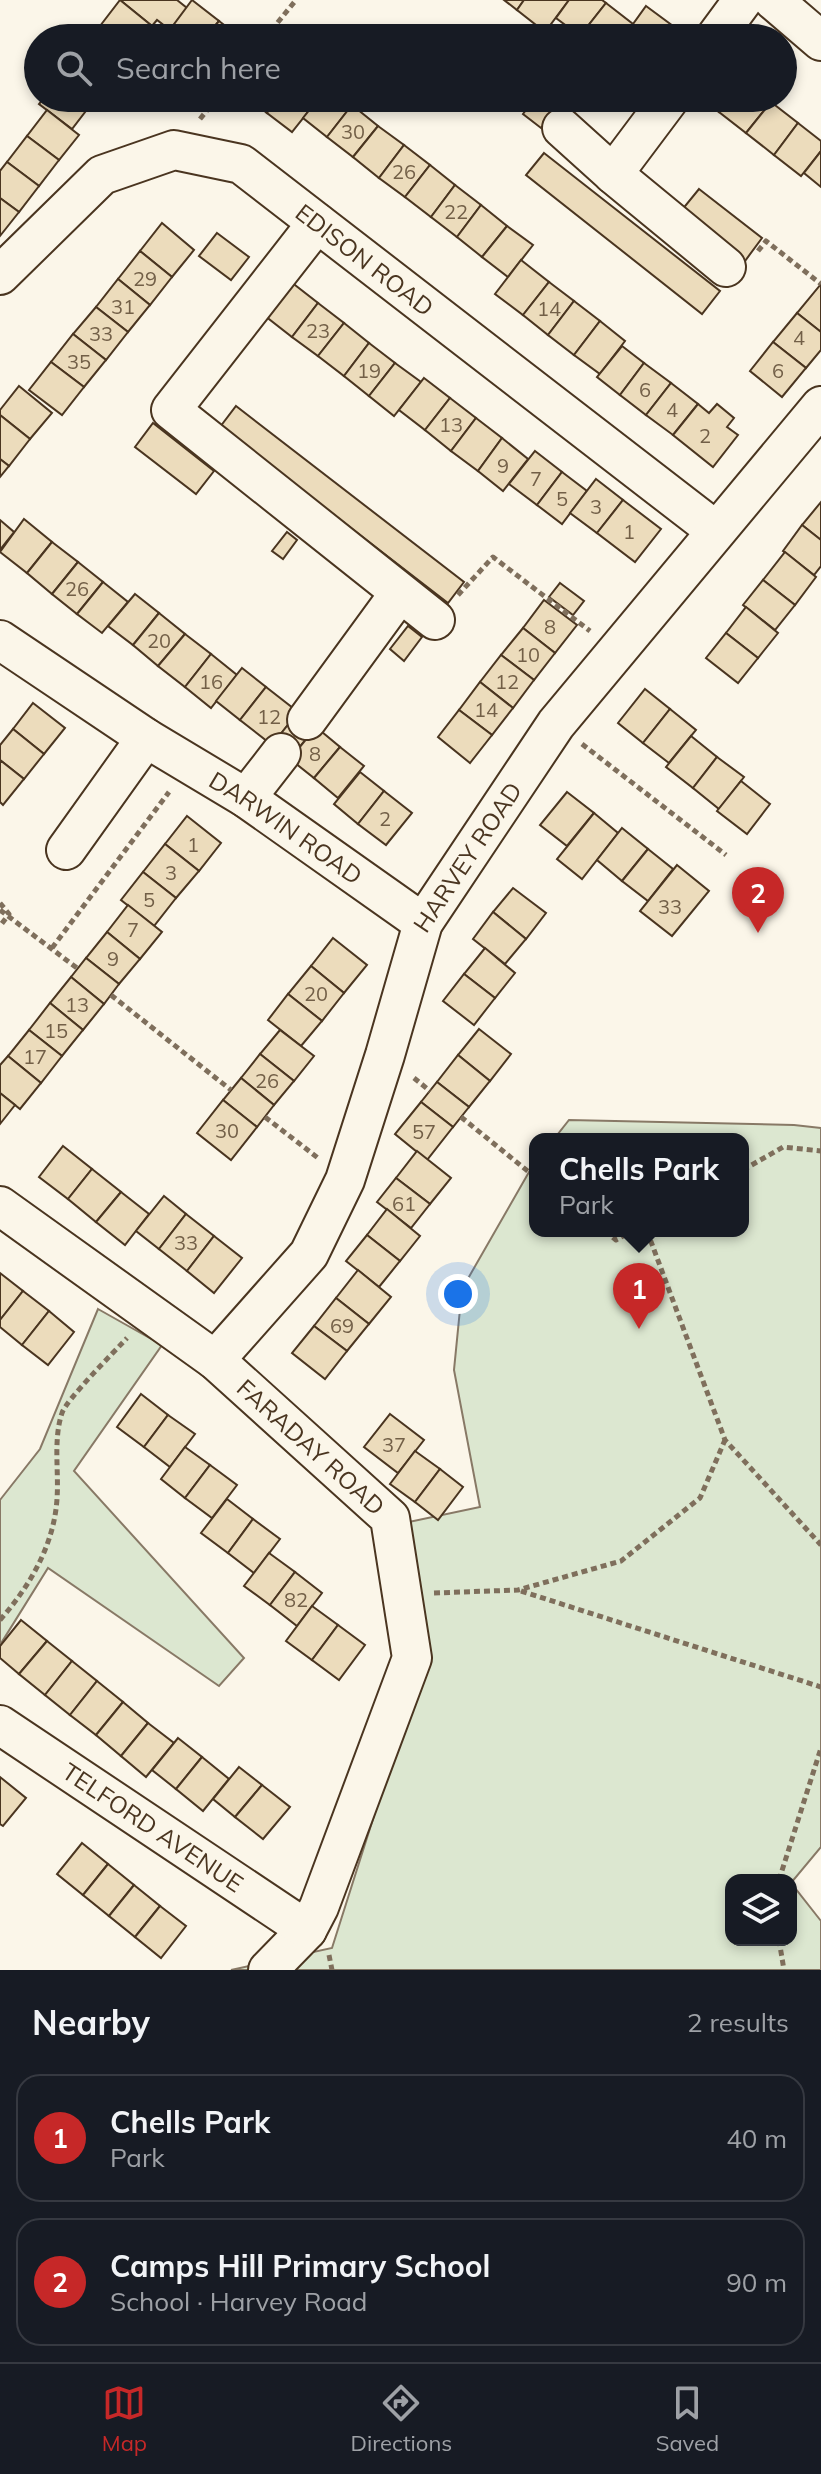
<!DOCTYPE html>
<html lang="en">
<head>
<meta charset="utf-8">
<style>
	body { margin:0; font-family:Mulish,sans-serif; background:#242831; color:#f1f3f6 }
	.controls { position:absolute; right:24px; bottom:24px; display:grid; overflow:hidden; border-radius:16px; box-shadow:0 4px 12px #0003 }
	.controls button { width:72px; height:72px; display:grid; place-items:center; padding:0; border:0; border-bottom:2px solid #363941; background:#171b24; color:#f1f3f6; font:40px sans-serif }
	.you { position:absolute; left:458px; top:1294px; width:28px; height:28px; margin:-20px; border:6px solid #fff; border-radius:50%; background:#1a73e8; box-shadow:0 0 0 12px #1a73e833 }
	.badge { display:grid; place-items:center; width:52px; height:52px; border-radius:50%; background:#c62828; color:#fff; font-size:26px; font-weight:700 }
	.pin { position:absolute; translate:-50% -66px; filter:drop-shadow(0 2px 4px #0008) }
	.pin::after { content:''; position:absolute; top:42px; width:28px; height:24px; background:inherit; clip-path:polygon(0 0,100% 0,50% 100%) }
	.popup { position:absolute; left:529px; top:1133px; width:220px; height:104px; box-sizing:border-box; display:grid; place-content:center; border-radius:16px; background:#171b24; filter:drop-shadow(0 2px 6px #0005); font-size:26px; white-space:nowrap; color:#9ea1a6 }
	.popup b { font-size:30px; color:#f1f3f6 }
	.popup::after { content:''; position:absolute; left:50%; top:100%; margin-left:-16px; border:16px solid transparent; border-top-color:#171b24 }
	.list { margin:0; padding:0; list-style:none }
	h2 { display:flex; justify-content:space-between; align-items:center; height:104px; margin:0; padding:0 32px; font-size:34px }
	h2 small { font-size:26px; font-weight:400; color:#9ea1a6 }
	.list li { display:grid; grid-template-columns:52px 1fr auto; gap:24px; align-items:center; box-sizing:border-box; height:128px; margin:0 16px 16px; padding:0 16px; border:2px solid #363941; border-radius:24px }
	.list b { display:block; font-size:30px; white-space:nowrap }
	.list p { margin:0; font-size:26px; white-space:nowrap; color:#9ea1a6 }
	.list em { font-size:26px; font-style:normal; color:#9ea1a6 }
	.icon { flex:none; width:44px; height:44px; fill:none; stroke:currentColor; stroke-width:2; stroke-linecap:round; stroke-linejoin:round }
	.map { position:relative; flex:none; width:821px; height:1970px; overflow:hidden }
	.search { position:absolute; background:#171b24; box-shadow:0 4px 12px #0003; left:24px; right:24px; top:24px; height:88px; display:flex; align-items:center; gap:20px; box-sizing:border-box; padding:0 28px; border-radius:44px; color:#9ea1a6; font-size:30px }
	.sheet { height:392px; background:#171b24 }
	nav { display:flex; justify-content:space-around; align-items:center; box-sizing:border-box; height:112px; border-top:2px solid #363941; background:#171b24; font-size:22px; color:#9ea1a6 }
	nav a { display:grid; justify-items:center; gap:4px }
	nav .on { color:#c62828 }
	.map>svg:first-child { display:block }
	.green { fill:#dce7d0; stroke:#887966; stroke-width:2 }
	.building { fill:#ecdcbc; stroke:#4a3520; stroke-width:2 }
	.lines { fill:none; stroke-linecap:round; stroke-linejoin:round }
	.minor-casing { stroke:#4a3520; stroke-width:42 }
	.path { stroke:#7f6f5c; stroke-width:5; stroke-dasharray:6 4; stroke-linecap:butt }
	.minor { stroke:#fbf6e9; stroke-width:38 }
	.labels { text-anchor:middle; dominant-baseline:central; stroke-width:6; stroke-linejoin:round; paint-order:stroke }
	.number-label { font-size:20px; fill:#725f47 }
	.street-label { font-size:24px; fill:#4a3520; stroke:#fbf6e9 }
</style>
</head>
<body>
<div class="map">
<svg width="821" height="1970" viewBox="0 0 821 1970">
	<rect width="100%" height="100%" fill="#fbf6e9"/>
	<g class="green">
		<polygon points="569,1120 794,1125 821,1128 821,1847 791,1883 791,1880 731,1880 731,1940 791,1940 791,1883 821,1921 821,1970 231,1970 332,1948 426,1652 404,1523 480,1507 454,1370 462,1289 529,1172 535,1164 535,1231 743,1231 743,1139 554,1139"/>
		<polygon points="98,1309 162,1345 74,1471 244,1658 219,1686 48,1568 0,1645 0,1500 40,1449"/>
	</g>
	<g class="building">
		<polygon points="120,0 177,0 187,8 170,30 157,20 152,26"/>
		<polygon points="120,0 152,26 143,38 115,38 100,26"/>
		<polygon points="192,0 219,21 205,38 171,38 166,35"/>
		<polygon points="504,0 524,0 517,10"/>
		<polygon points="524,0 569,0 545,32 517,10"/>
		<polygon points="569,0 602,0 606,3 580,36 556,18"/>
		<polygon points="606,3 633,24 622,38 582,38 580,36"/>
		<polygon points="646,6 673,26 664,38 623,38"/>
		<polygon points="219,21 241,38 205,38"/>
		<polygon points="100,26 115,38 91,38"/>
		<polygon points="673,26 688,38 664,38"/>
		<polygon points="44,98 85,98 92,103 72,129 39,104"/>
		<polygon points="248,98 278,98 267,113"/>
		<polygon points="278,98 319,98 292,132 267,113"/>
		<polygon points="319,98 342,98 352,105 327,137 303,118"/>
		<polygon points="535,98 540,98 556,111 541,128 523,114"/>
		<polygon points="701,98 730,98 719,112"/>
		<polygon points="730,98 765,98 771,102 746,133 719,112"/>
		<polygon points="771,102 798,123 774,155 746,133"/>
		<polygon points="352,105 378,126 353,157 327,137"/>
		<polygon points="47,110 79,135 59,160 27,136"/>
		<polygon points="798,123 821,141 821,151 801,176 774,155"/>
		<polygon points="378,126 404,145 379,178 353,157"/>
		<polygon points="27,136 59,160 39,186 7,162"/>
		<polygon points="404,145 430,165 405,197 379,178"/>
		<polygon points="821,151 821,187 804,173"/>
		<polygon points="544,153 720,291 702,314 526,175"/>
		<polygon points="7,162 39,186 19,212 0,198 0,171"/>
		<polygon points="430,165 455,185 431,217 405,197"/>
		<polygon points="455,185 481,205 457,237 431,217"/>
		<polygon points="699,189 762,238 745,261 681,211"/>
		<polygon points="0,198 19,212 0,236"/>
		<polygon points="481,205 507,226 482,257 457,237"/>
		<polygon points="162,223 194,250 172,277 140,251"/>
		<polygon points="507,226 533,245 508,277 482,257"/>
		<polygon points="217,233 249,257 231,280 199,256"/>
		<polygon points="140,251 172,277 150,305 118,279"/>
		<polygon points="521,260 549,282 523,315 495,294"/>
		<polygon points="286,278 318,303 292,337 260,312"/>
		<polygon points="118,279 150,305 128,332 96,307"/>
		<polygon points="549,282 574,301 548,335 523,315"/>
		<polygon points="821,284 821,332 797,313"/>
		<polygon points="574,301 600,321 574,355 548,335"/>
		<polygon points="318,303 344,323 318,356 292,337"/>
		<polygon points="96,307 128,332 106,360 73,334"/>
		<polygon points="797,313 821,332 821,350 806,368 773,342"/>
		<polygon points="600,321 625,341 600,374 574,355"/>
		<polygon points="344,323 369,343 344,376 318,356"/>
		<polygon points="73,334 106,360 84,387 51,362"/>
		<polygon points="773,342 806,368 782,397 750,371"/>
		<polygon points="369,343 395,363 369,396 344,376"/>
		<polygon points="622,346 644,363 620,395 597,377"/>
		<polygon points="51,362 84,387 62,415 29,390"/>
		<polygon points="395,363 421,382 394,416 369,396"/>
		<polygon points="644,363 671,383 646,415 620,395"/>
		<polygon points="424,378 450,398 425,430 399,410"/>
		<polygon points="671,383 698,404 673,435 646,415"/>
		<polygon points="19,386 52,413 30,439 0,415 0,410"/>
		<polygon points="450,398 476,418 451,451 425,430"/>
		<polygon points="698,404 709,413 717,404 734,418 727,427 738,435 713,467 673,435"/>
		<polygon points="236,406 464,582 448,603 220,427"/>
		<polygon points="0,415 30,439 9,466 0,459"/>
		<polygon points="476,418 502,438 478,471 451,451"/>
		<polygon points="153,423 214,471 196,494 135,447"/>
		<polygon points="502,438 528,459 503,491 478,471"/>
		<polygon points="535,451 562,472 537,505 509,484"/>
		<polygon points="0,459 9,466 0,477"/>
		<polygon points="562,472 587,491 562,524 537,505"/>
		<polygon points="596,479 623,500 597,533 570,513"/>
		<polygon points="623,500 661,529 635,562 597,533"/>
		<polygon points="821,502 821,540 802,525"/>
		<polygon points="24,519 52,542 27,573 0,552"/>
		<polygon points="0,520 14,532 0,550"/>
		<polygon points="802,525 821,540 821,566 814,575 783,551"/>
		<polygon points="287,532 297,540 283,559 272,551"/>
		<polygon points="52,542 78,562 52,594 27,573"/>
		<polygon points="785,552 816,577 795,605 763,580"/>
		<polygon points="78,562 103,582 77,614 52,594"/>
		<polygon points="763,580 795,605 775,630 743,605"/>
		<polygon points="103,582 128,602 102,633 77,614"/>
		<polygon points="560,583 584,601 573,615 549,597"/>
		<polygon points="135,594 159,613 133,645 108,626"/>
		<polygon points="544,600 577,625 555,653 523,628"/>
		<polygon points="746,607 778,633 758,658 726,633"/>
		<polygon points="159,613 185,634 158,666 133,645"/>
		<polygon points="408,626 422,637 404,661 390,649"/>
		<polygon points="523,628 555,653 534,680 501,655"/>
		<polygon points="726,633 758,658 738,683 706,658"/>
		<polygon points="185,634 211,654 185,687 158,666"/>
		<polygon points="211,654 237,675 211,708 185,687"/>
		<polygon points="501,655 534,680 513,708 480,682"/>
		<polygon points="242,668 266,687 240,720 216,701"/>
		<polygon points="480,682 513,708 492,735 459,710"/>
		<polygon points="266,687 298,712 272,745 240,720"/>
		<polygon points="645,689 670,709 643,743 618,723"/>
		<polygon points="33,703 65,728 44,754 13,729"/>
		<polygon points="670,709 696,730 669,763 643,743"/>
		<polygon points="459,710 492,735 470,763 438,737"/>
		<polygon points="298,712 316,727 290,759 272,745"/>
		<polygon points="316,727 340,747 314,778 290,759"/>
		<polygon points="13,729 44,754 24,779 0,760 0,745"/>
		<polygon points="691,736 717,757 693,788 666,767"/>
		<polygon points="340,747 364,766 338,798 314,778"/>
		<polygon points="717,757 744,777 719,809 693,788"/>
		<polygon points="0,760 24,779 3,805 0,802"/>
		<polygon points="360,772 384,791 358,824 334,804"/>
		<polygon points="741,781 770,804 747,834 717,811"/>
		<polygon points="384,791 412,813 386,845 358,824"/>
		<polygon points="567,792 594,813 567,846 540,825"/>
		<polygon points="594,813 618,833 582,879 557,859"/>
		<polygon points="187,816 221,843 199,871 165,844"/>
		<polygon points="622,828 648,849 622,881 597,860"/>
		<polygon points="165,844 199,871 176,898 143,872"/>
		<polygon points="648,849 673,869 648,901 622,881"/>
		<polygon points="677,865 709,891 672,936 640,911"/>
		<polygon points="143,872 176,898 154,926 121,900"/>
		<polygon points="513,888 546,913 526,939 493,912"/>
		<polygon points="128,905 162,932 140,959 107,932"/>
		<polygon points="493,912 526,939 505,964 473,939"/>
		<polygon points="107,932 140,959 119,984 86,958"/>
		<polygon points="333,938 367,965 344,993 311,966"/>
		<polygon points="485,948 515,973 495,998 464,974"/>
		<polygon points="86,958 119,984 104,1004 71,977"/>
		<polygon points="311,966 344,993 322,1021 288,994"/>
		<polygon points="464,974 495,998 474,1025 443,1001"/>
		<polygon points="71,977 104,1004 83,1030 50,1003"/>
		<polygon points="288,994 322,1021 301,1046 268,1020"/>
		<polygon points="50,1003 83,1030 62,1056 29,1030"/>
		<polygon points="479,1029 511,1054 490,1081 458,1055"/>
		<polygon points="29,1030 62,1056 41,1083 8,1056"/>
		<polygon points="280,1030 314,1056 294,1081 260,1054"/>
		<polygon points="260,1054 294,1081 274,1105 241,1078"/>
		<polygon points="458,1055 490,1081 469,1107 437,1082"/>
		<polygon points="8,1056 41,1083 20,1109 0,1093 0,1065"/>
		<polygon points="241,1078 274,1105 257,1127 223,1100"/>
		<polygon points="437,1082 469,1107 453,1127 421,1102"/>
		<polygon points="0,1093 15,1105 0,1124"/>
		<polygon points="223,1100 257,1127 231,1160 197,1133"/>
		<polygon points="421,1102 453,1127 427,1160 395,1134"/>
		<polygon points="63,1146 92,1169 68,1199 39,1177"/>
		<polygon points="417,1151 451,1178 430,1204 396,1178"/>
		<polygon points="92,1169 121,1192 96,1222 68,1199"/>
		<polygon points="396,1178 430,1204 411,1228 377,1202"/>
		<polygon points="121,1192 149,1214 125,1245 96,1222"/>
		<polygon points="164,1196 186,1214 159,1249 136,1231"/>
		<polygon points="387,1209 420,1236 400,1261 367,1235"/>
		<polygon points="186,1214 214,1236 187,1271 159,1249"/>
		<polygon points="367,1235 400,1261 379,1287 346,1261"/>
		<polygon points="214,1236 242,1258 214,1293 187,1271"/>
		<polygon points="358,1270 391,1297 369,1324 336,1298"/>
		<polygon points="0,1273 23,1291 0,1320"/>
		<polygon points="23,1291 49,1311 22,1345 0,1327 0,1320"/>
		<polygon points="336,1298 369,1324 347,1351 314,1326"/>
		<polygon points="49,1311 74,1332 48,1365 22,1345"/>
		<polygon points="314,1326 347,1351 325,1379 292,1353"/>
		<polygon points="141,1394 168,1415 144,1447 117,1427"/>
		<polygon points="390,1414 424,1440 398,1473 364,1447"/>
		<polygon points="168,1415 195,1434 170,1467 144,1447"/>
		<polygon points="185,1447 210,1465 185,1498 161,1479"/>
		<polygon points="415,1451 440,1469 415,1502 390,1484"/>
		<polygon points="210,1465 237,1485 212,1518 185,1498"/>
		<polygon points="440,1469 463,1487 438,1520 415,1502"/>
		<polygon points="227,1499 253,1519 228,1553 201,1533"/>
		<polygon points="253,1519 280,1539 254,1573 228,1553"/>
		<polygon points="269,1553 295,1572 270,1605 244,1586"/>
		<polygon points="295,1572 322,1593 297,1626 270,1605"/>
		<polygon points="312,1606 338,1625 312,1660 286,1641"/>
		<polygon points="21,1620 47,1641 19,1674 0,1658 0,1646"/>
		<polygon points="338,1625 365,1645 339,1680 312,1660"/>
		<polygon points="47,1641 72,1661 45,1695 19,1674"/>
		<polygon points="72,1661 97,1681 70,1715 45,1695"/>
		<polygon points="97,1681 123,1702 96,1735 70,1715"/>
		<polygon points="123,1702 148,1723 121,1756 96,1735"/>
		<polygon points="148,1723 174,1743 146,1777 121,1756"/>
		<polygon points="178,1738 202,1757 176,1789 152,1770"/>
		<polygon points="202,1757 229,1779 203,1811 176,1789"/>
		<polygon points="239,1767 262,1785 235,1817 213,1799"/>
		<polygon points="0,1777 26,1798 3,1826 0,1824"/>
		<polygon points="262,1785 290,1807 263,1839 235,1817"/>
		<polygon points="82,1843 108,1864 83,1895 57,1874"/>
		<polygon points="108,1864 134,1885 109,1916 83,1895"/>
		<polygon points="134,1885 160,1906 135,1937 109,1916"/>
		<polygon points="160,1906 186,1926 161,1958 135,1937"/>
	</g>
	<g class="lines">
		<defs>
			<g id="minor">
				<polyline points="773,0 821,41"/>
				<polyline points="715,38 743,0"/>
				<polyline points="562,128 613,174 726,267"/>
				<polyline points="613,174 670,98"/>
				<polyline points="317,223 171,410 435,620"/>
				<path id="s1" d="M0 275 102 175 174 150 241 164 715 530"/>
				<path id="s2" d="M0 640 146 738 246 798 423 923"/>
				<polyline points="307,720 399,594"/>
				<polyline points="246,798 281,753"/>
				<polyline points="66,850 146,738"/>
				<path id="s3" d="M0 1206 215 1360 390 1518 412 1658 319 1907 307 1930 268 1970"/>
				<path id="s4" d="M215 1360 309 1254 345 1180 385 1055 423 923 556 724 821 406"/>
				<path id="s5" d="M0 1725 307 1930"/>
			</g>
		</defs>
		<use href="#minor" class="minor-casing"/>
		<g class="path">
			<polyline points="265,38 296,0"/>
			<polyline points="200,119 217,98"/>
			<polyline points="758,251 766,241 821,284"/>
			<polyline points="458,595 493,557 590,631"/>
			<polyline points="582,744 726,855"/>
			<polyline points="0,903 9,914 0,926"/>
			<polyline points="0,910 77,968"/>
			<polyline points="52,948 169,792"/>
			<polyline points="111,995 231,1090"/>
			<polyline points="414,1078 430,1091"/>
			<polyline points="265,1117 318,1158"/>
			<polyline points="461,1117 535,1177"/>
			<polyline points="743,1170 783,1147 821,1151"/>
			<polyline points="605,1231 616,1240 632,1231"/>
			<polyline points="647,1231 725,1440 821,1545"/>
			<polyline points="521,1591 821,1687"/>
			<polyline points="434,1593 518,1590 621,1561 700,1498 725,1440"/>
			<path d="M0 1620C30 1586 54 1545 57 1499 59 1471 53 1440 62 1413 66 1400 115 1351 127 1338"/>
			<polyline points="779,1880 821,1748"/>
			<polyline points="779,1940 784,1970"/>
			<polyline points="329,1955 332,1970"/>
		</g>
		<use href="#minor" class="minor"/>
	</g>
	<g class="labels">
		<g class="number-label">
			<text x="353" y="131">30</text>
			<text x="404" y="171">26</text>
			<text x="456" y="211">22</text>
			<text x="145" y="278">29</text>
			<text x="123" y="306">31</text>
			<text x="549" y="308">14</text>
			<text x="318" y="330">23</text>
			<text x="101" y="333">33</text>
			<text x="799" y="337">4</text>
			<text x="79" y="361">35</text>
			<text x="369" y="370">19</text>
			<text x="778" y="370">6</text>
			<text x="645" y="389">6</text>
			<text x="672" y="409">4</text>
			<text x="451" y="424">13</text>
			<text x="705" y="435">2</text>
			<text x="503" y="465">9</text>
			<text x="536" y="478">7</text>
			<text x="562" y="498">5</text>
			<text x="596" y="506">3</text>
			<text x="629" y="531">1</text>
			<text x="77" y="588">26</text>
			<text x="550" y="626">8</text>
			<text x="159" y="640">20</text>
			<text x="528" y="654">10</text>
			<text x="211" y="681">16</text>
			<text x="507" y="681">12</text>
			<text x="486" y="709">14</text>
			<text x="269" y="716">12</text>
			<text x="315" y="753">8</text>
			<text x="385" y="818">2</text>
			<text x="193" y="844">1</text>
			<text x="171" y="872">3</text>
			<text x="149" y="899">5</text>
			<text x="670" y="906">33</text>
			<text x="133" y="929">7</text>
			<text x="113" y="958">9</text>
			<text x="316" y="993">20</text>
			<text x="77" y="1004">13</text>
			<text x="56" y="1030">15</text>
			<text x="35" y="1056">17</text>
			<text x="267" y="1080">26</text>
			<text x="227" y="1130">30</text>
			<text x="424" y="1131">57</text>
			<text x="404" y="1203">61</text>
			<text x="186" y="1242">33</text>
			<text x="342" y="1325">69</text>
			<text x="394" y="1444">37</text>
			<text x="296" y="1599">82</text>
		</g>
		<g class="street-label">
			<text stroke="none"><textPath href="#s1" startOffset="444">EDISON ROAD</textPath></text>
			<text stroke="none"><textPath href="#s2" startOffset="342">DARWIN ROAD</textPath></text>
			<text stroke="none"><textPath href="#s4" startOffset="572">HARVEY ROAD</textPath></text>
			<text stroke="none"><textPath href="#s3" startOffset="394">FARADAY ROAD</textPath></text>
			<text stroke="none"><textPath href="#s5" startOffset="184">TELFORD AVENUE</textPath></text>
		</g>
	</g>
</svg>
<div class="controls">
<button><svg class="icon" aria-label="layers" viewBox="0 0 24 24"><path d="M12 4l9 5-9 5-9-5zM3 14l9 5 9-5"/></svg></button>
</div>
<div class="you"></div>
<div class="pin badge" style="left:639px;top:1329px">1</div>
<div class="popup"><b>Chells Park</b>Park</div>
<div class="pin badge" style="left:758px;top:933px">2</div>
<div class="search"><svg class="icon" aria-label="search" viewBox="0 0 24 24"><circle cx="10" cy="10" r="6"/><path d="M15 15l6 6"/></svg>Search here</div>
</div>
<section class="sheet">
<h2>Nearby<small>2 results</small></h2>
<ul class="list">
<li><span class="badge">1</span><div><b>Chells Park</b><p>Park</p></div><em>40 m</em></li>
<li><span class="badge">2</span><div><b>Camps Hill Primary School</b><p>School · Harvey Road</p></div><em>90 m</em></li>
</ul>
</section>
<nav>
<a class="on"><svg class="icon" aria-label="map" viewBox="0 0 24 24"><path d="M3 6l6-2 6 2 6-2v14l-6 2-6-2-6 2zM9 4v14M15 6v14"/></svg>Map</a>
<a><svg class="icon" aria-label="directions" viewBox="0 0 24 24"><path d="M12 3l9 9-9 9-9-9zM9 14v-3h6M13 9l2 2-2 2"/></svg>Directions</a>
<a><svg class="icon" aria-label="saved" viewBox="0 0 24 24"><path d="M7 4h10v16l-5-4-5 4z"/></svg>Saved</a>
</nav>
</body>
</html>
